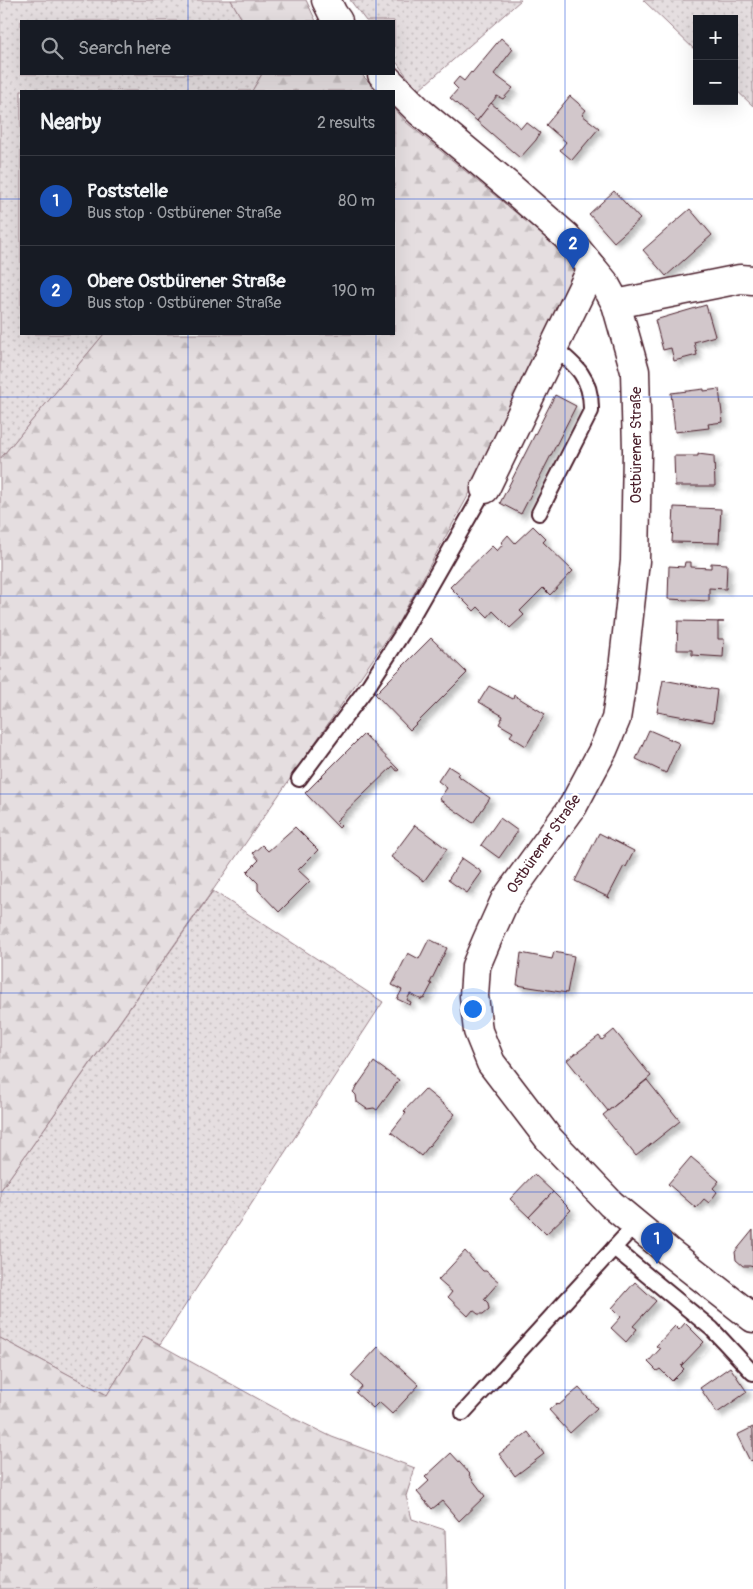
<!DOCTYPE html>
<html lang="en">
<head>
<meta charset="utf-8">
<style>
	body { margin:0; font-family:Pangolin,sans-serif; background:#242831; color:#f1f3f6 }
	.controls { position:absolute; right:15px; top:15px; display:grid; overflow:hidden; border-radius:0px; box-shadow:0 5px 20px #0002 }
	.controls button { width:45px; height:45px; display:grid; place-items:center; padding:0; border:0; border-bottom:1px solid #363941; background:#171b24; color:#f1f3f6; font:25px sans-serif }
	.you { position:absolute; left:472px; top:1008px; width:18px; height:18px; margin:-12px; border:4px solid #fff; border-radius:50%; background:#1a73e8; box-shadow:0 0 0 8px #1a73e833 }
	.badge { display:grid; place-items:center; width:32px; height:32px; border-radius:50%; background:#d1495b; color:#fff; font-size:16px; font-weight:700 }
	.pin { position:absolute; translate:-50% -41px; filter:drop-shadow(0 1px 2px #0008) }
	.pin::after { content:''; position:absolute; top:26px; width:18px; height:15px; background:inherit; clip-path:polygon(0 0,100% 0,50% 100%) }
	.list { margin:0; padding:0; list-style:none }
	h2 { display:flex; justify-content:space-between; align-items:center; height:65px; margin:0; padding:0 20px; font-size:21px }
	h2 small { font-size:16px; font-weight:400; color:#9ea1a6 }
	.list li { display:grid; grid-template-columns:32px 1fr auto; gap:15px; align-items:center; box-sizing:border-box; height:90px; padding:0 20px; border-top:1px solid #363941 }
	.list b { display:block; font-size:19px; white-space:nowrap }
	.list p { margin:0; font-size:16px; white-space:nowrap; color:#9ea1a6 }
	.list em { font-size:16px; font-style:normal; color:#9ea1a6 }
	.icon { flex:none; width:28px; height:28px; fill:none; stroke:currentColor; stroke-width:2; stroke-linecap:round; stroke-linejoin:round }
	.map { position:relative; flex:none; width:753px; height:1589px; overflow:hidden }
	.search { position:absolute; background:#171b24; box-shadow:0 5px 20px #0002; left:20px; top:20px; width:375px; height:55px; display:flex; align-items:center; gap:12px; box-sizing:border-box; padding:0 18px; border-radius:0px; color:#9ea1a6; font-size:19px }
	.panel { position:absolute; background:#171b24; box-shadow:0 5px 20px #0002; left:20px; top:90px; width:375px; height:245px; border-radius:0px }
	.map>svg:first-child { display:block }
	.green { fill:url(#green-dots); stroke:#987e86 }
	.forest { fill:url(#forest-firs); stroke:#987e86 }
	.building { fill:#d2c7cb; stroke:#4a1f2b; filter:url(#shadow) }
	.lines { fill:none; stroke-linecap:round; stroke-linejoin:round }
	.service-casing { stroke:#4a1f2b; stroke-width:18 }
	.minor-casing { stroke:#4a1f2b; stroke-width:31 }
	.service { stroke:#fff; stroke-width:14 }
	.minor { stroke:#fff; stroke-width:28 }
	.grid { fill:none; stroke:#1d4ed8; stroke-width:1; stroke-opacity:0.55 }
	.labels { text-anchor:middle; dominant-baseline:central; stroke-width:5; stroke-linejoin:round; paint-order:stroke }
	.street-label { font-size:15px; fill:#4a1f2b; stroke:#fff }
</style>
</head>
<body>
<div class="map">
<svg width="753" height="1589" viewBox="0 0 753 1589">
	<defs>
		<pattern id="green-dots" width="8" height="8" patternUnits="userSpaceOnUse" patternTransform="scale(1.25)"><rect width="8" height="8" fill="#e5dee0"/><path d="M2 2h.1M6 6h.1" fill="none" stroke="#c6bec0" stroke-width="1.8" stroke-linecap="round"/></pattern>
		<pattern id="forest-firs" width="22" height="20" patternUnits="userSpaceOnUse" patternTransform="scale(1.25)"><rect width="22" height="20" fill="#e5dee0"/><path d="M5 1l3.5 6h-7zM16 11l3.5 6h-7z" fill="#c6bec0"/></pattern>
		<filter id="shadow"><feDropShadow dx="4.5" dy="4.5" stdDeviation="2.5" flood-color="#0004"/></filter>
	</defs>
	<rect width="100%" height="100%" fill="#fff"/>
	<filter id="ink" filterUnits="userSpaceOnUse"><feTurbulence type="fractalNoise" baseFrequency=".02" numOctaves="2"/><feDisplacementMap in="SourceGraphic" scale="10" xChannelSelector="R" yChannelSelector="G"/><feConvolveMatrix kernelMatrix="1 2 1 2 8 2 1 2 1" color-interpolation-filters="sRGB"/></filter>
	<g filter="url(#ink)">
		<g class="green">
			<polygon points="0,0 231,0 243,21 21,21 21,74 262,74 252,91 21,91 21,334 104,334 0,459"/>
			<polygon points="350,0 521,0 418,91 394,59 394,21 366,21"/>
			<polygon points="643,0 753,0 753,106 734,88 734,19 697,19 697,52"/>
			<polygon points="213,891 383,1002 160,1344 144,1336 107,1395 0,1338 0,1191"/>
		</g>
		<g class="forest">
			<polygon points="231,0 306,0 316,21 243,21"/>
			<polygon points="262,74 361,74 378,91 252,91"/>
			<polygon points="394,108 406,122 578,264 528,376 484,467 398,623 213,890 0,1191 0,459 104,334 394,334"/>
			<polygon points="144,1336 295,1419 332,1437 415,1468 406,1496 412,1519 445,1530 447,1589 0,1589 0,1338 107,1395"/>
		</g>
		<g class="building">
			<polygon points="501,38 513,49 494,74 513,88 503,99 497,96 477,121 450,98 458,89 453,84 459,77 464,81 471,72 472,73"/>
			<polygon points="570,96 586,110 582,115 599,128 572,160 560,150 566,142 546,125"/>
			<polygon points="491,103 521,128 526,122 540,133 536,140 520,158 477,121"/>
			<polygon points="614,191 640,219 614,242 589,214"/>
			<polygon points="690,209 712,235 666,276 643,250"/>
			<polygon points="706,305 715,336 694,342 697,355 674,361 671,348 663,350 655,320"/>
			<polygon points="704,389 704,391 719,389 723,422 708,424 709,428 675,432 671,393"/>
			<polygon points="555,395 576,406 521,514 500,503"/>
			<polygon points="698,454 714,456 715,486 675,486 674,456 698,456"/>
			<polygon points="674,507 721,509 719,543 672,542"/>
			<polygon points="533,526 546,539 543,542 573,571 550,595 543,588 520,611 524,615 510,628 493,611 488,617 478,607 474,611 450,587 492,546 497,551 503,544 501,543 508,535 515,543"/>
			<polygon points="685,562 691,562 691,567 711,568 711,563 727,564 726,589 709,588 709,601 668,599 669,566 684,567"/>
			<polygon points="678,621 724,622 718,622 718,639 724,639 723,657 692,655 692,650 677,650"/>
			<polygon points="431,638 467,673 410,730 375,694"/>
			<polygon points="663,680 717,690 713,722 657,712"/>
			<polygon points="489,686 513,699 514,695 545,714 526,746 510,736 513,732 499,724 503,716 479,702"/>
			<polygon points="649,730 679,743 666,773 636,759"/>
			<polygon points="364,734 399,770 397,771 393,766 336,821 341,826 339,828 305,793"/>
			<polygon points="448,766 459,773 457,775 490,798 473,823 439,799 447,788 438,781"/>
			<polygon points="500,818 518,831 499,858 481,845"/>
			<polygon points="415,825 447,849 424,881 391,857"/>
			<polygon points="295,827 318,850 298,870 310,881 279,912 258,890 258,883 247,872 259,860 253,853 262,845 268,851"/>
			<polygon points="599,833 634,851 626,867 624,866 608,897 610,898 575,881"/>
			<polygon points="462,858 482,872 467,893 448,880"/>
			<polygon points="429,939 447,948 430,983 432,984 424,999 422,998 422,1000 410,994 407,1000 411,1002 410,1005 397,999 402,990 392,985 408,953 419,959"/>
			<polygon points="554,952 574,956 567,993 517,985 521,953 552,959"/>
			<polygon points="614,1030 651,1076 608,1111 567,1060 599,1036 602,1040"/>
			<polygon points="374,1062 399,1080 377,1110 374,1108 367,1109 357,1102 356,1095 353,1092"/>
			<polygon points="647,1080 680,1121 636,1156 603,1115"/>
			<polygon points="425,1089 455,1114 421,1156 391,1132 406,1113 404,1111"/>
			<polygon points="691,1157 719,1181 713,1188 717,1192 709,1203 704,1199 696,1208 668,1184"/>
			<polygon points="534,1174 553,1192 529,1217 510,1199"/>
			<polygon points="553,1192 571,1210 546,1234 529,1217"/>
			<polygon points="753,1230 753,1267 750,1266 743,1266 736,1260 735,1252"/>
			<polygon points="465,1251 483,1271 486,1271 499,1282 484,1299 488,1303 489,1309 483,1314 478,1314 473,1310 468,1316 448,1297 452,1292 438,1280"/>
			<polygon points="635,1282 656,1301 633,1326 637,1329 626,1342 611,1328 621,1317 612,1308"/>
			<polygon points="685,1323 704,1342 681,1366 684,1369 672,1381 660,1369 657,1371 648,1362 660,1349 656,1346 675,1326 679,1330"/>
			<polygon points="378,1347 419,1385 392,1414 379,1402 373,1408 356,1393 362,1386 351,1376"/>
			<polygon points="730,1367 747,1392 717,1413 700,1388"/>
			<polygon points="579,1388 597,1408 570,1433 549,1410 557,1403 559,1405"/>
			<polygon points="753,1427 753,1460 750,1461 737,1435"/>
			<polygon points="528,1432 544,1454 515,1476 499,1454"/>
			<polygon points="451,1453 470,1474 469,1475 485,1496 459,1521 442,1501 432,1509 417,1492 429,1481 425,1477"/>
		</g>
		<g class="lines">
			<defs>
				<g id="service">
					<path d="M539 513 591 411C592 378 576 365 552 346"/>
					<polyline points="299,779 369,685 402,634 485,489"/>
					<polyline points="614,1248 712,1329 753,1373"/>
					<polyline points="463,1413 635,1225"/>
				</g>
				<g id="minor">
					<polyline points="326,0 333,14 338,21"/>
					<polyline points="382,74 420,112 510,187 566,236 604,282 616,304 635,371 637,451 635,561 621,687 616,719 603,750 573,806 505,900 487,940 476,966 474,996 478,1031 491,1063 549,1139 611,1204 669,1252 753,1318"/>
					<polyline points="616,304 740,279 753,280"/>
					<polyline points="485,489 592,268"/>
				</g>
			</defs>
			<use href="#service" class="service-casing"/>
			<use href="#minor" class="minor-casing"/>
			<use href="#service" class="service"/>
			<use href="#minor" class="minor"/>
		</g>
	</g>
	<path class="grid" d="M188 0V21M376 0V21M565 0V1589M188 74V91M376 74V91M0 199H21M394 199H753M188 334V1589M376 334V1589M0 397H753M0 596H753M0 794H753M0 993H753M0 1192H753M0 1390H753"/>
	<g class="labels">
		<g class="street-label">
			<text transform="translate(636 445) rotate(-90)">Ostbürener Straße</text>
			<text transform="translate(544 844) rotate(-55)">Ostbürener Straße</text>
		</g>
	</g>
</svg>
<div class="controls">
<button>+</button>
<button>−</button>
</div>
<div class="you"></div>
<div class="pin badge" style="left:657px;top:1264px;background:#1a4fb4">1</div>
<div class="pin badge" style="left:573px;top:269px;background:#1a4fb4">2</div>
<div class="search"><svg class="icon" aria-label="search" viewBox="0 0 24 24"><circle cx="10" cy="10" r="6"/><path d="M15 15l6 6"/></svg>Search here</div>
<section class="panel">
<h2>Nearby<small>2 results</small></h2>
<ul class="list">
<li><span class="badge" style="background:#1a4fb4">1</span><div><b>Poststelle</b><p>Bus stop · Ostbürener Straße</p></div><em>80 m</em></li>
<li><span class="badge" style="background:#1a4fb4">2</span><div><b>Obere Ostbürener Straße</b><p>Bus stop · Ostbürener Straße</p></div><em>190 m</em></li>
</ul>
</section>
</div>
</body>
</html>
